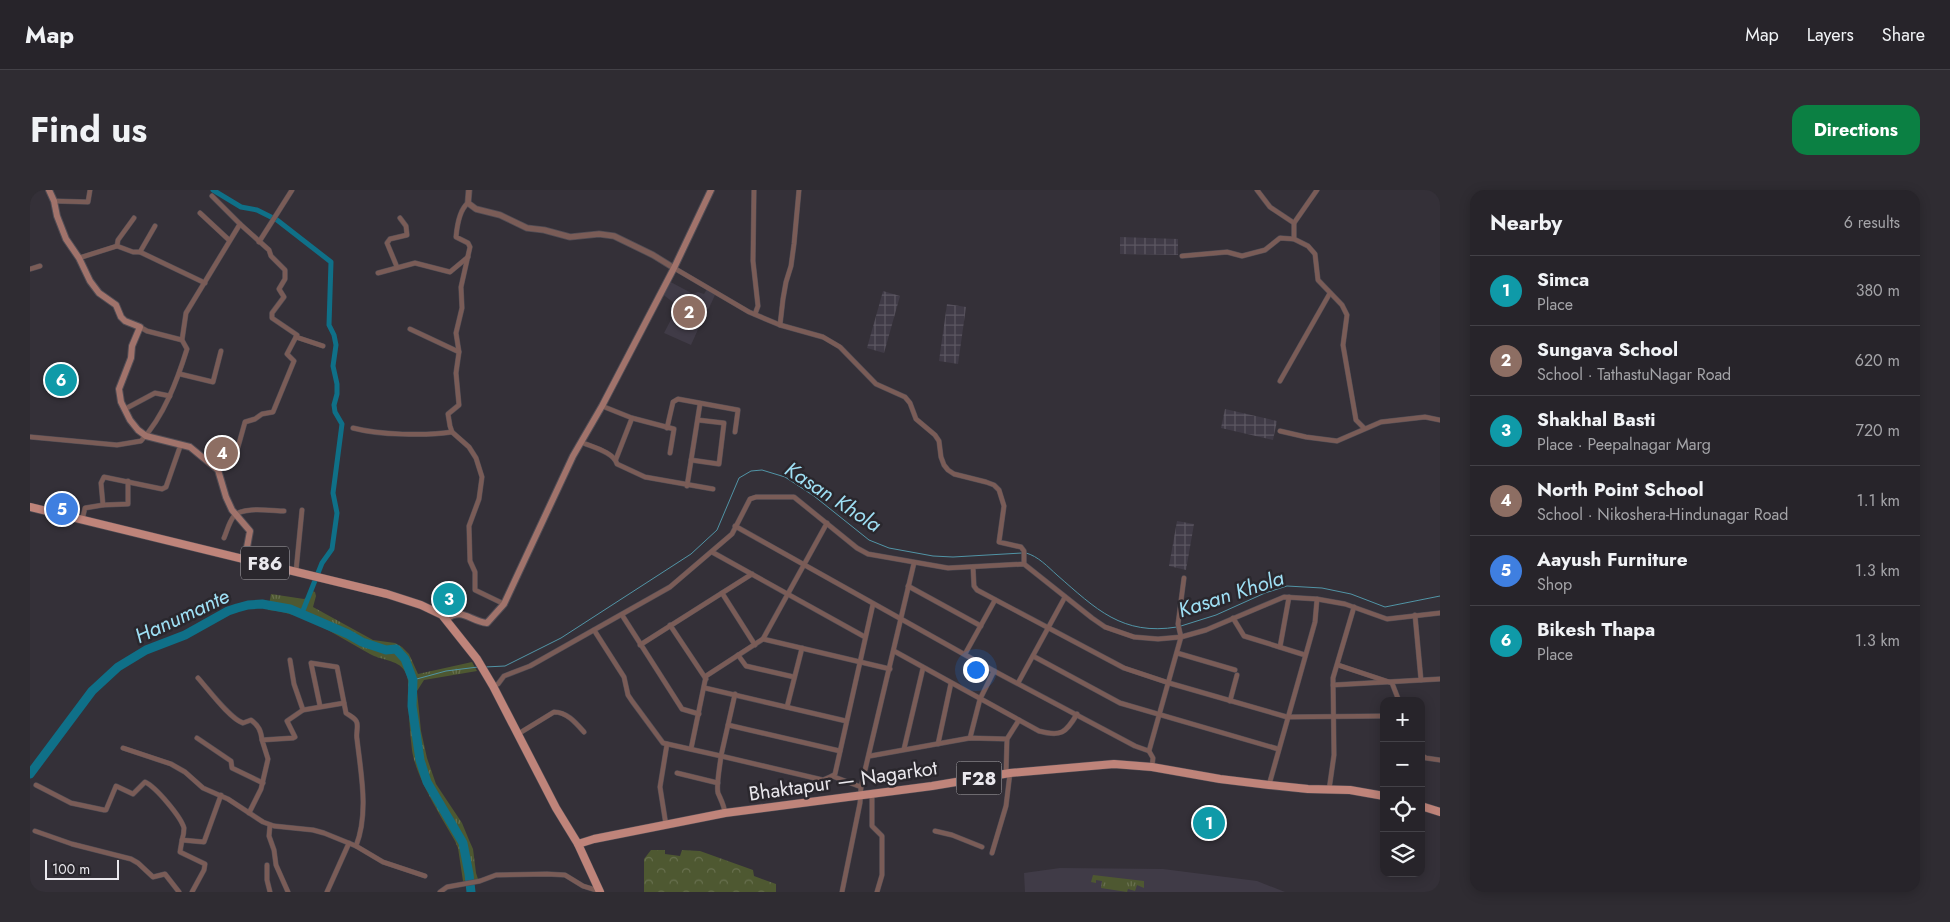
<!DOCTYPE html>
<html lang="en">
<head>
<meta charset="utf-8">
<style>
	body { margin:0; font-family:Jost,sans-serif; background:#2f2c32; color:#f1f3f6 }
	.controls { position:absolute; right:15px; bottom:15px; display:grid; overflow:hidden; border-radius:10px; box-shadow:0 2px 12px #0003 }
	.controls button { width:45px; height:45px; display:grid; place-items:center; padding:0; border:0; border-bottom:1px solid #434147; background:#27242a; color:#f1f3f6; font:25px sans-serif }
	.scale { position:absolute; left:15px; bottom:12px; width:74px; box-sizing:border-box; padding-left:5px; border:2px solid #eae8ed; border-top:0; font-size:14px; line-height:18px; white-space:nowrap; color:#eae8ed; -webkit-text-stroke:4px #2a272d; paint-order:stroke }
	.you { position:absolute; left:945px; top:479px; width:18px; height:18px; margin:-12px; border:4px solid #fff; border-radius:50%; background:#1a73e8; box-shadow:0 0 0 8px #1a73e833 }
	.badge { display:grid; place-items:center; width:32px; height:32px; border-radius:50%; background:#0b8043; color:#fff; font-size:16px; font-weight:700 }
	.pin { position:absolute; translate:-50% -50%; border:2px solid #fff; box-shadow:0 1px 5px #0006 }
	.list { margin:0; padding:0; list-style:none }
	h2 { display:flex; justify-content:space-between; align-items:center; height:65px; margin:0; padding:0 20px; font-size:21px }
	h2 small { font-size:16px; font-weight:400; color:#a4a4a8 }
	.list li { display:grid; grid-template-columns:32px 1fr auto; gap:15px; align-items:center; box-sizing:border-box; height:70px; padding:0 20px; border-top:1px solid #434147 }
	.list b { display:block; font-size:19px; white-space:nowrap }
	.list p { margin:0; font-size:16px; white-space:nowrap; color:#a4a4a8 }
	.list em { font-size:16px; font-style:normal; color:#a4a4a8 }
	.icon { flex:none; width:28px; height:28px; fill:none; stroke:currentColor; stroke-width:2; stroke-linecap:round; stroke-linejoin:round }
	.map { position:relative; flex:none; width:1410px; height:702px; overflow:hidden; border-radius:15px }
	header { display:flex; align-items:center; gap:30px; box-sizing:border-box; height:70px; padding:0 25px; background:#27242a; border-bottom:1px solid #434147 }
	header strong { font-size:24px }
	nav { display:flex; gap:28px; margin-inline-start:auto; font-size:18px }
	.intro { display:flex; align-items:center; justify-content:space-between; box-sizing:border-box; height:120px; padding:0 30px }
	h1 { margin:0; font-size:35px }
	.button { padding:12px 22px; border-radius:15px; background:#0b8043; color:#fff; font-size:18px; font-weight:700 }
	main { display:flex; gap:30px; padding:0 30px }
	aside { flex:1; background:#27242a; border-radius:15px; box-shadow:0 2px 12px #0003 }
	.map>svg:first-child { display:block }
	.built { fill:#403b47 }
	.industrial { fill:url(#industrial-grid) }
	.grass { fill:url(#grass-tufts) }
	.forest { fill:url(#forest-crowns) }
	.lines { fill:none; stroke-linecap:round; stroke-linejoin:round }
	.stream { stroke:#5194a6; stroke-width:1 }
	.canal { stroke:#0f7088; stroke-width:5 }
	.river { stroke:#0f7088; stroke-width:9 }
	.minor-casing { stroke:#514d55; stroke-width:5.5 }
	.tertiary-casing { stroke:#514d55; stroke-width:7 }
	.secondary-casing { stroke:#514d55; stroke-width:8 }
	.primary-casing { stroke:#514d55; stroke-width:9 }
	.minor { stroke:#7a5c57; stroke-width:4.5 }
	.tertiary { stroke:#7a5c57; stroke-width:5.5 }
	.secondary { stroke:#a1736b; stroke-width:6 }
	.primary { stroke:#bf847a; stroke-width:8 }
	.labels { text-anchor:middle; dominant-baseline:central; stroke-width:5; stroke-linejoin:round; paint-order:stroke }
	.shield { fill:#2a272d; stroke:#b0aeb3; stroke-width:1 }
	.shield-label { font-size:19px; font-weight:bold; fill:#eae8ed }
	.street-label { font-size:20px; fill:#eae8ed; stroke:#2a272d }
	.water-label { font-size:21px; font-style:italic; fill:#9fe0f5; stroke:#2a272d }
</style>
</head>
<body>
<header>
<strong>Map</strong>
<nav><a>Map</a><a>Layers</a><a>Share</a></nav>
</header>
<div class="intro"><h1>Find us</h1><a class="button">Directions</a></div>
<main>
<div class="map">
<svg width="1410" height="702" viewBox="0 0 1410 702">
	<defs>
		<pattern id="industrial-grid" width="8" height="8" patternUnits="userSpaceOnUse" patternTransform="scale(1.25)"><rect width="8" height="8" fill="#403b47"/><path d="M0 4h8M4 0v8" fill="none" stroke="#5c5762"/></pattern>
		<pattern id="grass-tufts" width="24" height="20" patternUnits="userSpaceOnUse" patternTransform="scale(1.25)"><rect width="24" height="20" fill="#4e5831"/><path d="M3 7l-1-3M5 7V3M7 7l1-3M15 17l-1-3M17 17v-4M19 17l1-3" fill="none" stroke="#68704f"/></pattern>
		<pattern id="forest-crowns" width="20" height="18" patternUnits="userSpaceOnUse" patternTransform="scale(1.25)"><rect width="20" height="18" fill="#4e5831"/><path d="M2 6a3 3 0 1 1 6 0M12 15a3 3 0 1 1 6 0" fill="none" stroke="#68704f"/></pattern>
	</defs>
	<rect width="100%" height="100%" fill="#343038"/>
	<g class="built">
		<polygon points="637,90 663,104 668,102 674,104 677,99 685,105 679,118 669,126 665,132 670,135 661,155 634,143 648,116 631,103"/>
		<polygon points="1030,678 1133,679 1227,691 1255,702 995,702 994,683"/>
	</g>
	<g class="industrial">
		<polygon points="1090,47 1148,49 1148,65 1090,64"/>
		<polygon points="853,101 870,106 854,163 837,158"/>
		<polygon points="917,114 936,117 928,174 909,171"/>
		<polygon points="1195,219 1247,231 1243,250 1191,238"/>
		<polygon points="1147,331 1164,334 1156,380 1139,376"/>
	</g>
	<g class="grass">
		<path d="M279 400 285 402 286 406 283 417 343 450 365 453 372 457 379 464 388 484 442 472 447 481 394 490 387 501 391 541 397 568 406 594 432 633 439 650 443 659 446 683 448 689 433 691 428 658 425 651C411 626 386 588 382 560 380 544 379 527 378 510 377 500 381 490 374 480 368 470 350 470 340 464 307 446 276 423 238 420L241 404 274 409 278 407Z"/>
		<polygon points="1063,685 1114,691 1114,698 1107,695 1105,701 1098,699 1097,702 1071,698 1072,691 1066,690 1066,693 1061,692"/>
	</g>
	<polygon class="forest" points="621,660 635,660 635,664 650,666 652,660 670,661 723,680 724,686 746,694 746,702 614,702 614,669"/>
	<g class="lines">
		<g class="stream">
			<path d="M996 363C1008 366 1018 377 1027 385 1066 419 1092 446 1147 437"/>
			<polyline points="1151,436 1186,425 1235,403 1257,396 1292,398 1321,404 1355,417 1410,406"/>
			<polyline points="455,477 475,476 531,448 661,364 687,340 709,288 721,281 732,280 755,287 784,306 839,350 859,358 903,366 923,367 992,363"/>
			<polyline points="383,490 416,481 448,477"/>
		</g>
		<polyline class="canal" points="183,0 211,17 227,20 247,30 301,72 299,135 304,145 306,155 303,176 307,194 307,204 304,215 305,222 312,234 303,303 307,323 302,359 292,373 272,423"/>
		<polyline class="river" points="0,584 62,501 88,477 116,460 155,445 198,421 207,418 218,415 232,414 260,419 318,444 332,452 356,460 366,459 375,469 383,490 382,516 390,570 397,592 433,653 439,684 441,702"/>
		<defs>
			<g id="minor">
				<polyline points="724,0 723,71 728,116 725,124"/>
				<polyline points="1227,0 1240,17 1264,33"/>
				<polyline points="24,11 58,12 60,0"/>
				<path d="M438 13C429 20 427 36 426 47L438 53 440 57 431 97 432 118 426 143 429 162 426 183 429 215 418 224 420 236 422 242 439 257 446 268 452 287 449 309 439 336 440 371 445 382V400L474 414"/>
				<polyline points="170,23 199,50"/>
				<polyline points="1264,49 1264,33 1287,0"/>
				<polyline points="229,52 262,0"/>
				<polyline points="87,56 88,50 104,28"/>
				<polyline points="110,62 125,36"/>
				<polyline points="1152,66 1197,62 1212,66 1235,60 1250,48 1264,49 1278,56 1285,64 1288,90 1312,115 1317,125 1313,155 1326,230 1334,238"/>
				<polyline points="49,68 87,56 103,62 110,62 175,93"/>
				<polyline points="367,77 357,53 360,49 377,45 376,36 370,28"/>
				<polyline points="644,78 719,122 750,135 793,147 810,157 846,194 875,207 880,213 886,229 905,245 909,251 911,267 914,275 918,280 924,284 956,292 964,295 969,300 974,316 969,352 991,357 994,361 994,374"/>
				<polyline points="0,79 10,76"/>
				<polyline points="348,83 385,73 420,82 438,67"/>
				<polyline points="750,135 753,109 756,92 761,76 764,54 769,0"/>
				<polyline points="110,137 117,141 152,150 156,123 210,34 182,6"/>
				<polyline points="380,139 429,162"/>
				<polyline points="266,147 293,156"/>
				<polyline points="150,184 183,192 191,161"/>
				<polyline points="1250,191 1300,103"/>
				<polyline points="572,216 602,228 644,239 640,263"/>
				<polyline points="95,219 125,203 140,206"/>
				<path d="M323 238C349 245 396 246 422 242"/>
				<polyline points="637,238 643,212 648,209 708,220 705,242"/>
				<polyline points="1250,241 1276,247 1307,251 1351,232 1395,227 1410,230"/>
				<path d="M1 247 87 255 111 251C134 226 147 191 157 159L152 150"/>
				<path d="M551 252C562 257 584 262 587 274L615 287 683 299"/>
				<polyline points="586,269 602,228"/>
				<polyline points="661,270 689,274 694,233 668,230"/>
				<polyline points="188,280 208,257 215,232 225,229 232,224 243,222 264,171 257,164 267,145 242,128 242,123 254,107 249,99 255,89 255,80 241,66 239,60 210,34"/>
				<polyline points="657,296 670,214"/>
				<polyline points="73,315 98,314 98,291"/>
				<polyline points="52,330 55,318 73,315 71,293 74,287 132,299 136,297 151,254"/>
				<polyline points="797,333 733,449 860,479"/>
				<polyline points="705,336 964,481 1105,556 1119,561"/>
				<path d="M194 348C197 341 199 332 204 326 213 316 242 321 254 321"/>
				<polyline points="682,362 835,447"/>
				<polyline points="943,377 944,396 947,400 1094,478 1139,493 1257,527 1354,526"/>
				<polyline points="266,381 272,320"/>
				<polyline points="878,396 951,436"/>
				<polyline points="692,403 725,455"/>
				<polyline points="592,425 652,519 669,524"/>
				<polyline points="1385,425 1391,490"/>
				<polyline points="1203,428 1214,446 1275,465"/>
				<polyline points="640,435 676,489"/>
				<path d="M564 440 594 487 598 505 602 511 633 553 691 566C690 576 686 595 688 603 691 610 694 615 695 623"/>
				<polyline points="610,455 722,384"/>
				<polyline points="1250,457 1259,407"/>
				<path d="M864 461 1009 541C1031 547 1036 543 1047 524"/>
				<polyline points="1147,463 1205,480"/>
				<polyline points="935,464 965,410"/>
				<polyline points="708,465 716,476 764,487"/>
				<polyline points="1003,466 1090,513 1248,559"/>
				<polyline points="260,470 264,494 273,520"/>
				<polyline points="1308,475 1362,493 1369,511"/>
				<path d="M168 488C178 499 200 529 213 533L221 530C229 536 231 541 232 550"/>
				<polyline points="988,493 1035,407"/>
				<polyline points="1303,495 1410,489"/>
				<polyline points="463,496 468,494 474,486 500,476 640,397 702,344 720,309 726,307 764,307 827,358 838,364 918,378 994,374 1062,428 1075,437 1104,447 1128,449 1151,447 1176,440 1254,407 1287,409 1315,414 1357,429 1410,423"/>
				<polyline points="675,498 816,531"/>
				<polyline points="705,504 691,566 793,590 802,586 831,597"/>
				<polyline points="1200,511 1207,485"/>
				<path d="M290 516 281 473 307 477 316 523C320 526 326 528 327 533 328 538 326 544 327 549 331 584 339 623 326 656"/>
				<polyline points="757,517 772,458"/>
				<polyline points="698,535 810,561"/>
				<path d="M488 544 524 522C537 522 546 533 554 542"/>
				<polyline points="167,548 198,569 201,571 202,578 233,593"/>
				<polyline points="940,548 950,509 964,481"/>
				<polyline points="908,554 921,493"/>
				<polyline points="93,558 141,574 155,582 173,598 198,609 233,632 244,636 283,640 294,643 326,656 353,672 395,686"/>
				<polyline points="661,559 676,486 733,449"/>
				<polyline points="874,559 893,478"/>
				<polyline points="1391,565 1396,568 1410,570"/>
				<polyline points="840,566 940,548 977,549"/>
				<polyline points="1122,577 1123,568 1119,561 1151,447 1148,434 1154,388"/>
				<polyline points="647,583 688,593"/>
				<polyline points="976,584 977,549 989,530"/>
				<polyline points="802,586 805,584 843,414"/>
				<path d="M6 595 41 613 74 620H76L86 596 103 604 115 592C126 597 151 627 154 638 154 642 153 647 152 650L174 652 191 605"/>
				<polyline points="1239,595 1285,432 1287,409"/>
				<polyline points="1299,600 1304,565 1303,488 1324,417"/>
				<polyline points="842,604 842,636 852,646 852,685 847,702"/>
				<polyline points="219,623 231,599 238,569 232,550 263,548 265,547 257,531 273,520 314,513"/>
				<polyline points="240,635 239,646 244,660 246,675 258,702"/>
				<polyline points="636,635 630,597 637,554"/>
				<polyline points="5,641 42,654 101,669 108,673 123,687 135,684 149,702"/>
				<polyline points="905,641 922,645 952,657"/>
				<polyline points="152,650 150,662 175,674 174,680 162,702"/>
				<polyline points="962,663 976,616 980,583"/>
				<polyline points="237,675 237,690 240,702"/>
				<polyline points="297,702 319,653"/>
				<polyline points="410,702 417,697 450,691 466,685 517,684 535,685 553,696 569,701"/>
				<polyline points="812,702 830,613 831,597 884,373"/>
			</g>
			<polyline id="tertiary" points="439,0 438,13 446,19 470,25 497,38 514,40 540,47 569,44 584,46 623,65 644,78"/>
			<g id="secondary">
				<polyline points="19,0 24,11 27,26 36,49 49,68 60,91 69,103 86,115 91,127 95,131 110,137 102,156 101,168 89,199 91,212 100,230 108,240 116,246 160,257 188,280 196,307 202,320 220,341 215,368"/>
				<path d="M416 429C433 417 439 431 457 433L474 414 543 266 572 216 644 78 681 0"/>
			</g>
			<g id="primary">
				<polyline points="0,317 357,404 391,415 412,425 447,469 463,496 526,618 548,654 570,702"/>
				<polyline points="1391,616 1410,622"/>
				<polyline points="548,654 564,649 695,623 902,596 980,583 1084,574 1122,577 1190,589 1239,595 1278,599 1320,600 1354,606"/>
			</g>
		</defs>
		<use href="#minor" class="minor-casing"/>
		<use href="#tertiary" class="tertiary-casing"/>
		<use href="#secondary" class="secondary-casing"/>
		<use href="#primary" class="primary-casing"/>
		<use href="#minor" class="minor"/>
		<use href="#tertiary" class="tertiary"/>
		<use href="#secondary" class="secondary"/>
		<use href="#primary" class="primary"/>
	</g>
	<g class="labels">
		<g class="shield">
			<rect x="211" y="356.5" width="48" height="33" rx="4"/>
			<rect x="926.5" y="571.5" width="45" height="33" rx="4"/>
		</g>
		<g class="shield-label">
			<text x="235" y="373">F86</text>
			<text x="949" y="588">F28</text>
		</g>
		<g class="street-label">
			<text transform="translate(813 591) rotate(-8)">Bhaktapur — Nagarkot</text>
		</g>
		<g class="water-label">
			<text transform="translate(803 307) rotate(33)">Kasan Khola</text>
			<text transform="translate(1201 404) rotate(-18)">Kasan Khola</text>
			<text transform="translate(152 426) rotate(-25)">Hanumante</text>
		</g>
	</g>
</svg>
<div class="controls">
<button>+</button>
<button>−</button>
<button><svg class="icon" aria-label="locate" viewBox="0 0 24 24"><circle cx="12" cy="12" r="6"/><path d="M12 2v4M12 18v4M2 12h4M18 12h4"/></svg></button>
<button><svg class="icon" aria-label="layers" viewBox="0 0 24 24"><path d="M12 4l9 5-9 5-9-5zM3 14l9 5 9-5"/></svg></button>
</div>
<div class="scale">100 m</div>
<div class="you"></div>
<div class="pin badge" style="left:1179px;top:633px;background:#0f9aa8">1</div>
<div class="pin badge" style="left:659px;top:122px;background:#8d6e63">2</div>
<div class="pin badge" style="left:419px;top:409px;background:#0f9aa8">3</div>
<div class="pin badge" style="left:192px;top:263px;background:#8d6e63">4</div>
<div class="pin badge" style="left:32px;top:319px;background:#3f7fe0">5</div>
<div class="pin badge" style="left:31px;top:190px;background:#0f9aa8">6</div>
</div>
<aside>
<h2>Nearby<small>6 results</small></h2>
<ul class="list">
<li><span class="badge" style="background:#0f9aa8">1</span><div><b>Simca</b><p>Place</p></div><em>380 m</em></li>
<li><span class="badge" style="background:#8d6e63">2</span><div><b>Sungava School</b><p>School · TathastuNagar Road</p></div><em>620 m</em></li>
<li><span class="badge" style="background:#0f9aa8">3</span><div><b>Shakhal Basti</b><p>Place · Peepalnagar Marg</p></div><em>720 m</em></li>
<li><span class="badge" style="background:#8d6e63">4</span><div><b>North Point School</b><p>School · Nikoshera-Hindunagar Road</p></div><em>1.1 km</em></li>
<li><span class="badge" style="background:#3f7fe0">5</span><div><b>Aayush Furniture</b><p>Shop</p></div><em>1.3 km</em></li>
<li><span class="badge" style="background:#0f9aa8">6</span><div><b>Bikesh Thapa</b><p>Place</p></div><em>1.3 km</em></li>
</ul>
</aside>
</main>
</body>
</html>
